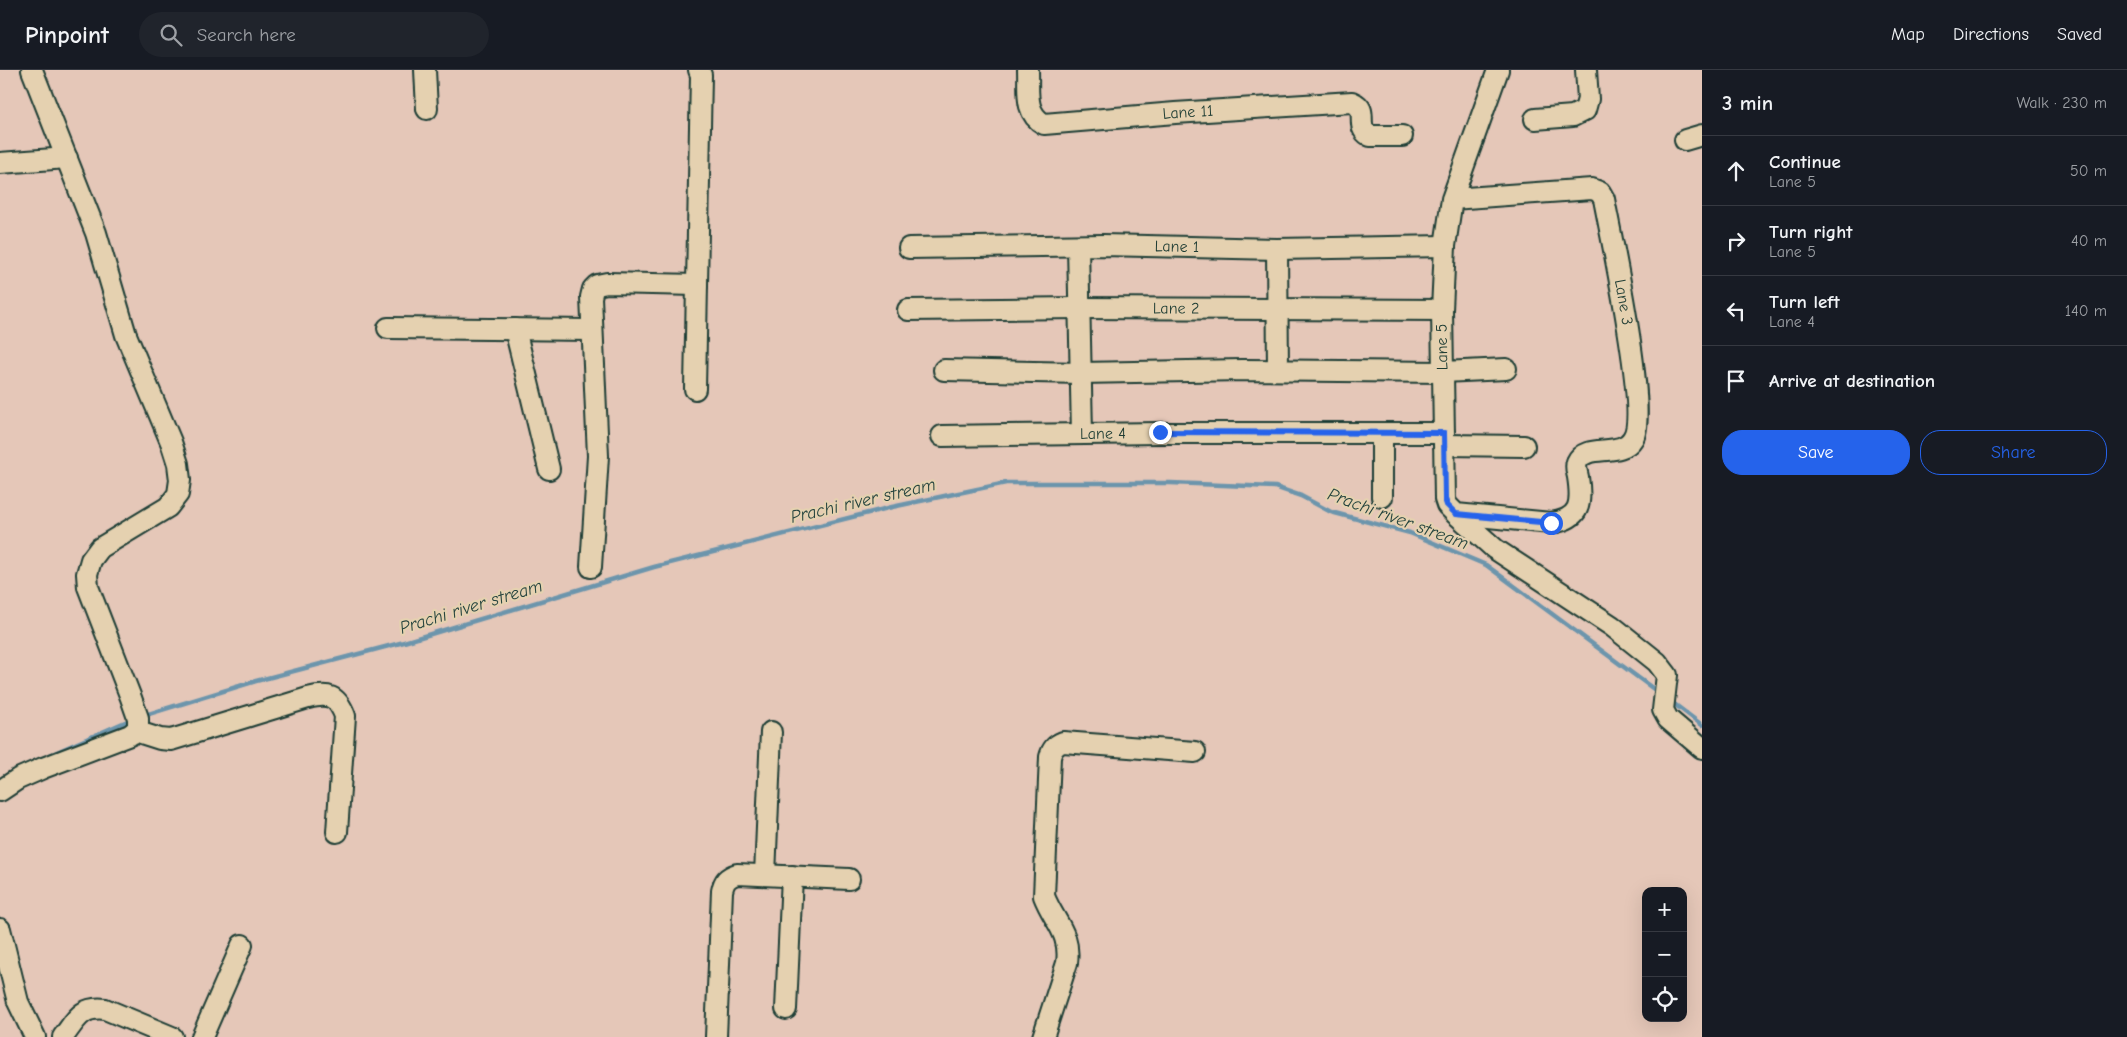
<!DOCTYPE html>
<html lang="en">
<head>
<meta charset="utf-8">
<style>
	body { margin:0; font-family:"Comic Neue",sans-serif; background:#20242c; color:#f1f3f6 }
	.controls { position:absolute; right:15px; bottom:15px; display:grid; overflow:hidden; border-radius:10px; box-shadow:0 5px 20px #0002 }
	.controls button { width:45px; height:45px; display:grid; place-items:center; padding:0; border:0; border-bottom:1px solid #363941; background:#171b24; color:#f1f3f6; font:25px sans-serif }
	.stop { position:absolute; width:15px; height:15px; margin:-11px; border:4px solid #2563eb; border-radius:50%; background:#fff }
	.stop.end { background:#2563eb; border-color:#fff; box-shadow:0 1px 5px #0008 }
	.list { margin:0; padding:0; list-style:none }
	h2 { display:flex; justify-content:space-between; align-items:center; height:65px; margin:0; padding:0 20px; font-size:21px }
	h2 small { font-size:16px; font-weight:400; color:#9ea1a6 }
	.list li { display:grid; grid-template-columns:32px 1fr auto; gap:15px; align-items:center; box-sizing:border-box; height:70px; padding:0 20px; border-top:1px solid #363941 }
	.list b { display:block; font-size:19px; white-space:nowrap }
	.list p { margin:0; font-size:16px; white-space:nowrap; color:#9ea1a6 }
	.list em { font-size:16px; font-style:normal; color:#9ea1a6 }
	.actions { display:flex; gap:10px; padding:15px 20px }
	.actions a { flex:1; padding:11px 0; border:1px solid #2563eb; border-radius:20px; text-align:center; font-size:18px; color:#2563eb }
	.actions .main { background:#2563eb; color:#fff }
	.icon { flex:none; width:28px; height:28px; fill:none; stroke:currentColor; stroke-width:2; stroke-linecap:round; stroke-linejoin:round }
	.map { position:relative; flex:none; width:1702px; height:967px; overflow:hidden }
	header { display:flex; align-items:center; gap:30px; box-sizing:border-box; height:70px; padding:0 25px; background:#171b24; border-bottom:1px solid #363941 }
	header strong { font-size:24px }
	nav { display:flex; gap:28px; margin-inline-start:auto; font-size:18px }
	.search { width:350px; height:45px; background:#20242c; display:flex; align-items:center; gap:12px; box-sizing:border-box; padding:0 18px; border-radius:28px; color:#9ea1a6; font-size:19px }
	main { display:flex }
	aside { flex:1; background:#171b24 }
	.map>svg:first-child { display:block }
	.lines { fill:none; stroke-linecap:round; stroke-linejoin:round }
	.stream { stroke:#6c95ac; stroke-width:4.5 }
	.minor-casing { stroke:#1f3d34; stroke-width:24 }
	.minor { stroke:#e5d1b0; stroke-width:20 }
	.route { stroke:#2563eb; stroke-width:6 }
	.labels { text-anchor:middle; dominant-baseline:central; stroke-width:4.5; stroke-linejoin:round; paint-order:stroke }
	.street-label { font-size:16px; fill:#1f3d34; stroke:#e5d1b0 }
	.water-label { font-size:18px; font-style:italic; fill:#25443e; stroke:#e5d1b0 }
</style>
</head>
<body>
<header>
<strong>Pinpoint</strong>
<div class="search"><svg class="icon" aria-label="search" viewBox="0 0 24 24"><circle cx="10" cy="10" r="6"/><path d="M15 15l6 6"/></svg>Search here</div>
<nav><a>Map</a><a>Directions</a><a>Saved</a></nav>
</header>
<main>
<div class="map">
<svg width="1702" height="967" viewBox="0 0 1702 967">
	<rect width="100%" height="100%" fill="#e5c7b8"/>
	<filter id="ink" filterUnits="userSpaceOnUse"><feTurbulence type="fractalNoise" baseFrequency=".02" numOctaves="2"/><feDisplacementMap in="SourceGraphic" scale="10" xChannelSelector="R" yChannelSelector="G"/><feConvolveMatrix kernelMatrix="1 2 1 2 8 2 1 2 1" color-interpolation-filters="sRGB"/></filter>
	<g filter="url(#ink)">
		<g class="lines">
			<g class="stream">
				<polyline points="1669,630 1702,655"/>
				<polyline points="142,646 256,611 404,572 654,497 892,437 1006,413 1170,413 1275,417 1301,426 1331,442 1410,463 1486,495 1659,623"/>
				<polyline points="50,685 132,649"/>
			</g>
			<defs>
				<g id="minor">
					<polyline points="425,0 427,39"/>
					<path id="s1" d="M1028 0C1029 21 1024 43 1044 54L1175 43 1352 32C1371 40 1353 56 1370 66H1402"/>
					<polyline points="1535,49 1573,46 1585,40 1588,29 1586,0"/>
					<polyline points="1685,70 1702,65"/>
					<polyline points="0,93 67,88"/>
					<path id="s2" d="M1452 129 1592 119 1600 122 1604 129C1611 166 1649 343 1633 368 1621 389 1586 372 1577 392 1575 397 1577 402 1578 407 1582 433 1581 449 1551 453L1456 444 1447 435 1445 429 1442 240 1445 176 1452 129 1498 0"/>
					<polyline points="1078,176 1082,364"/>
					<path id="s3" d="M909 178 1103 175 1277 179 1445 176"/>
					<polyline points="1277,179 1278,300"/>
					<path id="s4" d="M908 240 1079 238 1442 240"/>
					<polyline points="388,258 591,260"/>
					<polyline points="515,259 549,399"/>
					<polyline points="944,300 1081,303 1242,300 1443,302 1506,299"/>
					<polyline points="695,319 701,5 699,0"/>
					<path id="s5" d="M942 366 1160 363H1444"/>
					<polyline points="1444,375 1524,376"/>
					<polyline points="1382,427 1382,364"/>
					<polyline points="1456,444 1495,479 1612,556 1657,592 1667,605 1663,640 1668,649 1702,678"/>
					<polyline points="591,497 598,386 591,227 593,219 597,215 607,213 697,215"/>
					<path d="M135 661 160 669 171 670 308 628C328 623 337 625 345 646L337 762"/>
					<polyline points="0,721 18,709 43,698 130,665 138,659 138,648 131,628 88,517 87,504 91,490 100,478 168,437 178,424 180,410 178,394 171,372 126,265 96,163 32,0"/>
					<polyline points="765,805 771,662"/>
					<polyline points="0,859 18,932 35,967"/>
					<polyline points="786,939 792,806"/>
					<path d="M63 967C76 950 81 936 105 939L172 967"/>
					<polyline points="202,967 242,875"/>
					<path d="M716 967 722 821C724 811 727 807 737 804L849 809"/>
					<path d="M1043 967 1067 893C1071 863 1054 852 1044 826L1050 687C1052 679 1055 675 1063 672L1195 682"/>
				</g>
			</defs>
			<use href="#minor" class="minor-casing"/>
			<use href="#minor" class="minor"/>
		</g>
	</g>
	<g class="lines" filter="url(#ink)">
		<polyline class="route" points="1160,362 1444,363 1445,429 1447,435 1456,444 1551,453"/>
	</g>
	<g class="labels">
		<g class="street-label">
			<text stroke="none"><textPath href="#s1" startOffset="204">Lane 11</textPath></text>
			<text stroke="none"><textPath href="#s3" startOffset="268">Lane 1</textPath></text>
			<text stroke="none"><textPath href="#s2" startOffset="262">Lane 3</textPath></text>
			<text stroke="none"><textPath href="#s4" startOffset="268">Lane 2</textPath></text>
			<text transform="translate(1442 277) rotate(-91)">Lane 5</text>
			<text stroke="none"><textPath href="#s5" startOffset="161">Lane 4</textPath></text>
		</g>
		<g class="water-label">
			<text transform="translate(863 431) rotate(-13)">Prachi river stream</text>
			<text transform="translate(1398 449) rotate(20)">Prachi river stream</text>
			<text transform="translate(471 537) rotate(-17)">Prachi river stream</text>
		</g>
	</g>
</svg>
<div class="controls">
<button>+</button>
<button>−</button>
<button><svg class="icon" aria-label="locate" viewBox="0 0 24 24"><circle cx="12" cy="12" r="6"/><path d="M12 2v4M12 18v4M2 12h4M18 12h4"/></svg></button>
</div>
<div class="stop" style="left:1551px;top:453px"></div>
<div class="stop end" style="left:1160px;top:362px"></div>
</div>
<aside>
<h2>3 min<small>Walk · 230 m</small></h2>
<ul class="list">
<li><svg class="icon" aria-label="ahead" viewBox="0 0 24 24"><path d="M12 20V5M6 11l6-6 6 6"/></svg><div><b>Continue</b><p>Lane 5</p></div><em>50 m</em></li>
<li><svg class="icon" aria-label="right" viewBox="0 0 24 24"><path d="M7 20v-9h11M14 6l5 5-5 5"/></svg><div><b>Turn right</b><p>Lane 5</p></div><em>40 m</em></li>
<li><svg class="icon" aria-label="left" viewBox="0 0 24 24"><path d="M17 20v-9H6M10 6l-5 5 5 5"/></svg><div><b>Turn left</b><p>Lane 4</p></div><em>140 m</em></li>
<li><svg class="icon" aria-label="arrive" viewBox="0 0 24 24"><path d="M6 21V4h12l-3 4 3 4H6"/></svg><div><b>Arrive at destination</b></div></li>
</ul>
<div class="actions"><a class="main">Save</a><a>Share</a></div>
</aside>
</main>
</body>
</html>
